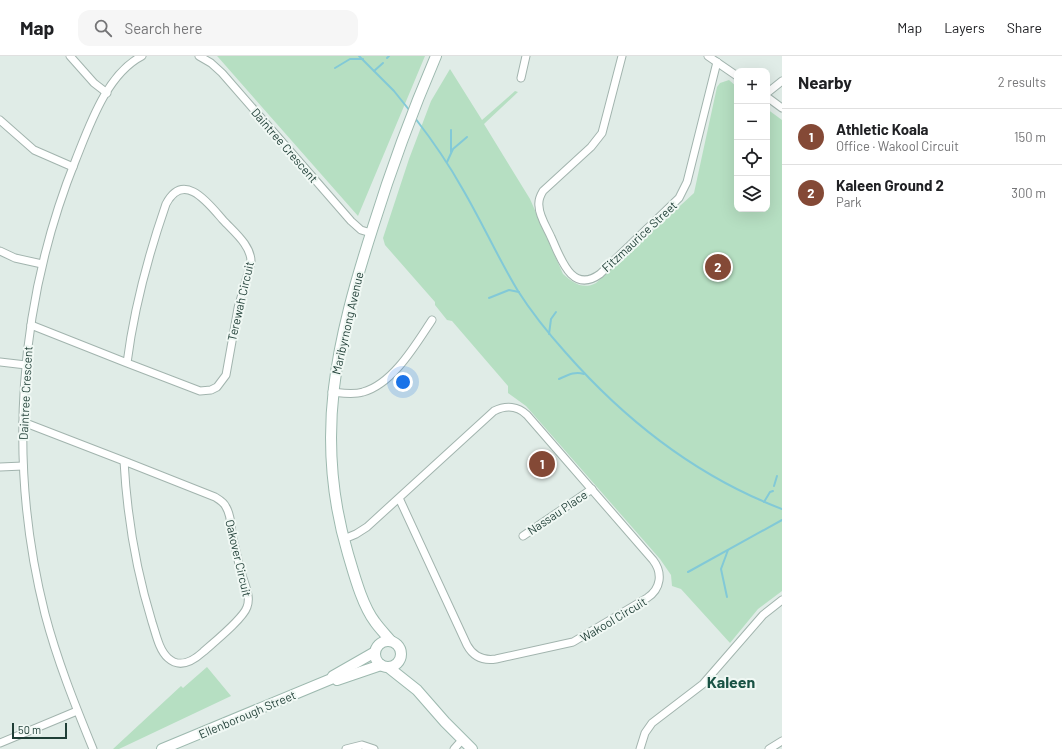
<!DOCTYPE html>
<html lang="en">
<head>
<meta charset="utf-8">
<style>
	body { margin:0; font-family:Barlow,sans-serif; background:#f6f6f6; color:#202124 }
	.controls { position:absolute; right:12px; top:12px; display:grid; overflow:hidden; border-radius:8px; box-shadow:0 4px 16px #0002 }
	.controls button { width:36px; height:36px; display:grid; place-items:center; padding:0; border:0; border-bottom:1px solid #e0e0e0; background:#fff; color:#202124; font:20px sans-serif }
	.scale { position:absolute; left:12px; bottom:10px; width:55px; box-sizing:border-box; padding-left:4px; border:2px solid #1f3e36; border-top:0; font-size:11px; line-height:14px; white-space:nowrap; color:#1f3e36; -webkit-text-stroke:3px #f0f8f4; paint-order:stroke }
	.you { position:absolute; left:403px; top:326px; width:14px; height:14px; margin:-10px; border:3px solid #fff; border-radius:50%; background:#1a73e8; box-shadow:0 0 0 6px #1a73e833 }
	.badge { display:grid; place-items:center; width:26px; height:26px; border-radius:50%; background:#844936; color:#fff; font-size:13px; font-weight:700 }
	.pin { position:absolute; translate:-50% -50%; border:2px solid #fff; box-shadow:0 1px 4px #0006 }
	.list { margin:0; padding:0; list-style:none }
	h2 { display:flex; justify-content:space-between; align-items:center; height:52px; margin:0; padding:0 16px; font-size:17px }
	h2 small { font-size:13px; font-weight:400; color:#757577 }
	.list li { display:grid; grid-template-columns:26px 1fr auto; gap:12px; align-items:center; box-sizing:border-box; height:56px; padding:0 16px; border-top:1px solid #e0e0e0 }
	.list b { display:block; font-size:15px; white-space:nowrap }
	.list p { margin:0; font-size:13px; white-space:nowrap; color:#757577 }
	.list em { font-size:13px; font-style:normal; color:#757577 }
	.icon { flex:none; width:22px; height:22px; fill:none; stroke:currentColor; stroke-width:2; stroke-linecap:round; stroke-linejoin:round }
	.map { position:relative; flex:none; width:782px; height:693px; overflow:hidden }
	header { display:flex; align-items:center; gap:24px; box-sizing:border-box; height:56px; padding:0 20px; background:#fff; border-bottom:1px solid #e0e0e0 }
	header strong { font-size:19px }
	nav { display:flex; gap:22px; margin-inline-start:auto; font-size:14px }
	.search { width:280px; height:36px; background:#f6f6f6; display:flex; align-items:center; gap:10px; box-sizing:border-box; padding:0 14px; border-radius:12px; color:#757577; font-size:15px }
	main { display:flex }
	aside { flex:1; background:#fff }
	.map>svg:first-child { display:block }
	.green { fill:#b6dfc2 }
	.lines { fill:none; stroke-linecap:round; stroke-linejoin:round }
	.stream { stroke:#82c9d7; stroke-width:2 }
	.street-casing { stroke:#a2b4ae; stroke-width:9 }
	.secondary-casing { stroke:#9db9af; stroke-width:12 }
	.street { stroke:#fff; stroke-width:7 }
	.secondary { stroke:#fff; stroke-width:10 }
	.labels { text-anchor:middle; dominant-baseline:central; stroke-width:4; stroke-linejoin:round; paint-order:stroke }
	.street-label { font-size:12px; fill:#1f3e36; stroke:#f0f8f4 }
	.district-label { font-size:16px; font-weight:bold; fill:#195244; stroke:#f0f8f4 }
</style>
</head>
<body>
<header>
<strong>Map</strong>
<div class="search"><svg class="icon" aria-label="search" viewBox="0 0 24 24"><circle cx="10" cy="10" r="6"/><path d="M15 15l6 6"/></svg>Search here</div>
<nav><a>Map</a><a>Layers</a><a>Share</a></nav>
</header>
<main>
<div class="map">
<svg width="782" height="693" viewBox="0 0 782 693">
	<rect width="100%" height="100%" fill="#e0ece7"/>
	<g class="green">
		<polygon points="217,0 425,0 358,160 218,1"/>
		<path d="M450 13 482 64 515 35 518 36 484 68 530 143 563 218C573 227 583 234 596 227L694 137 717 31 720 27 729 24 737 31V153H767V53L782 64V535L758 553 730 587 681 533 672 530 671 519 660 503 526 350 508 337V330L452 265 447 264 435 249V246L385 189 383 182 409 103 431 45Z"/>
		<polygon points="207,611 231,640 119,693 113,693 181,630 183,632"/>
	</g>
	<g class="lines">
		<g class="stream">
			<polyline points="359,0 394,35 410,55"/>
			<polyline points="387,2 389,0"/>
			<polyline points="335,12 350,3 363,3"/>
			<polyline points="374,15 383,7"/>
			<path d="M415 62C432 84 448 107 462 132 482 166 498 202 518 235 532 257 549 278 566 297 625 364 698 421 782 453"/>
			<polyline points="451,96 451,74"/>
			<polyline points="447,106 453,93 467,81"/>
			<polyline points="489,242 509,234 519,236"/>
			<polyline points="549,278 551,263 556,256"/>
			<path d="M559 323C568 319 575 315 584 318"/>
			<polyline points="774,430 777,420"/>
			<polyline points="764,446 770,436 773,435"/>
			<polyline points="688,516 782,464"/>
			<polyline points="727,541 721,513 728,494"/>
		</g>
		<defs>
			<g id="street">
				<polyline points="70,0 94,27 107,37"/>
				<polyline points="199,0 211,7 222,17 351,165 361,174 371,177"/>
				<path d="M622 0 602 77 591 91 543 135C540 140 538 144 539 150 539 160 547 172 551 181 560 200 571 239 600 218L679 142 687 126 717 6"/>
				<polyline points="708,0 737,20"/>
				<polyline points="521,22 526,0"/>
				<polyline points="767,37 782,25"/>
				<polyline points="767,41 782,52"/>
				<polyline points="0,64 34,94 73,111"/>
				<polyline points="0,195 15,202 42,208"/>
				<path d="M31 269 127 307C134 252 148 200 166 148 184 114 209 148 223 164 234 176 252 190 251 207L238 252 226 319 217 331 211 334 200 335 127 307"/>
				<polyline points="0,306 26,309"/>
				<path d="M332 336C342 337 353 339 363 336 393 328 416 288 432 264"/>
				<path d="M23 366 124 405C127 460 136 514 152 566 156 578 159 594 168 602 180 613 193 605 203 596 213 587 243 563 247 551 251 541 245 529 242 519 238 505 235 492 232 478 231 469 231 459 226 451 224 446 220 444 215 441L124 405"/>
				<polyline points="0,411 23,410"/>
				<polyline points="523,480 592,433"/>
				<path d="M344 483 356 478 367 471 494 355C506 349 518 350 527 359L653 504C663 517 661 533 647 542L573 586 496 603C483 605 473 600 467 589L399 442"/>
				<polyline points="0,687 77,655"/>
				<path d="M93 693C75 649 57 604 45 558 7 407 18 247 76 103 90 68 107 18 142 0"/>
				<polyline points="346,693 362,689 374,693"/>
				<polyline points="454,693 462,684"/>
				<polyline points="640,693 645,677 652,667 703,628 763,559 782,544"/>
				<polyline points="769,693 782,685"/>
			</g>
			<g id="secondary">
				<path d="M391 585C386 579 380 573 375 566 362 549 354 518 348 498 313 381 337 283 373 171 391 113 412 56 436 0"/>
				<circle cx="388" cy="598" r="13"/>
				<polyline points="388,611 417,634 445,666 472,693"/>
				<polyline points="337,624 381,609"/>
				<polyline points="162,693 331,623 333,620 375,596"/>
			</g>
		</defs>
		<use href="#street" class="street-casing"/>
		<use href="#secondary" class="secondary-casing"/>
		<use href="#street" class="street"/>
		<use href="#secondary" class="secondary"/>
	</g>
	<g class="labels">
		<g class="street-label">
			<text transform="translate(285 89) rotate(49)">Daintree Crescent</text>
			<text transform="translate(639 180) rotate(-43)">Fitzmaurice Street</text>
			<text transform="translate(240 245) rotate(-77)">Terewah Circuit</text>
			<text transform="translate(347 267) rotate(-77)">Maribyrnong Avenue</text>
			<text transform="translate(25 337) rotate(-87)">Daintree Crescent</text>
			<text transform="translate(557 456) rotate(-34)">Nassau Place</text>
			<text transform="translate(239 502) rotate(77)">Oakover Circuit</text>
			<text transform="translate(613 563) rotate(-31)">Wakool Circuit</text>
			<text transform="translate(247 658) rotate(-23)">Ellenborough Street</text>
		</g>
		<g class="district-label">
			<text x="731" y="625">Kaleen</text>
		</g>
	</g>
</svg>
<div class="controls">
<button>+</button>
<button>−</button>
<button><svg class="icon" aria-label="locate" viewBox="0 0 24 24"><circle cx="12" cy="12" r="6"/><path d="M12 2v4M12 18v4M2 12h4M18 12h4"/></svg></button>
<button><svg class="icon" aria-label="layers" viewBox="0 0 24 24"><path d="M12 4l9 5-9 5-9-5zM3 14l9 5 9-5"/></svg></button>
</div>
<div class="scale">50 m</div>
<div class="you"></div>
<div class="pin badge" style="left:542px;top:408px">1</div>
<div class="pin badge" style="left:718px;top:211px">2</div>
</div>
<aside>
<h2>Nearby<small>2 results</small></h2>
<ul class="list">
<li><span class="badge">1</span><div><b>Athletic Koala</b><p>Office · Wakool Circuit</p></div><em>150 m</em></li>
<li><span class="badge">2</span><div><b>Kaleen Ground 2</b><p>Park</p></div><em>300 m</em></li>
</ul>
</aside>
</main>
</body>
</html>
